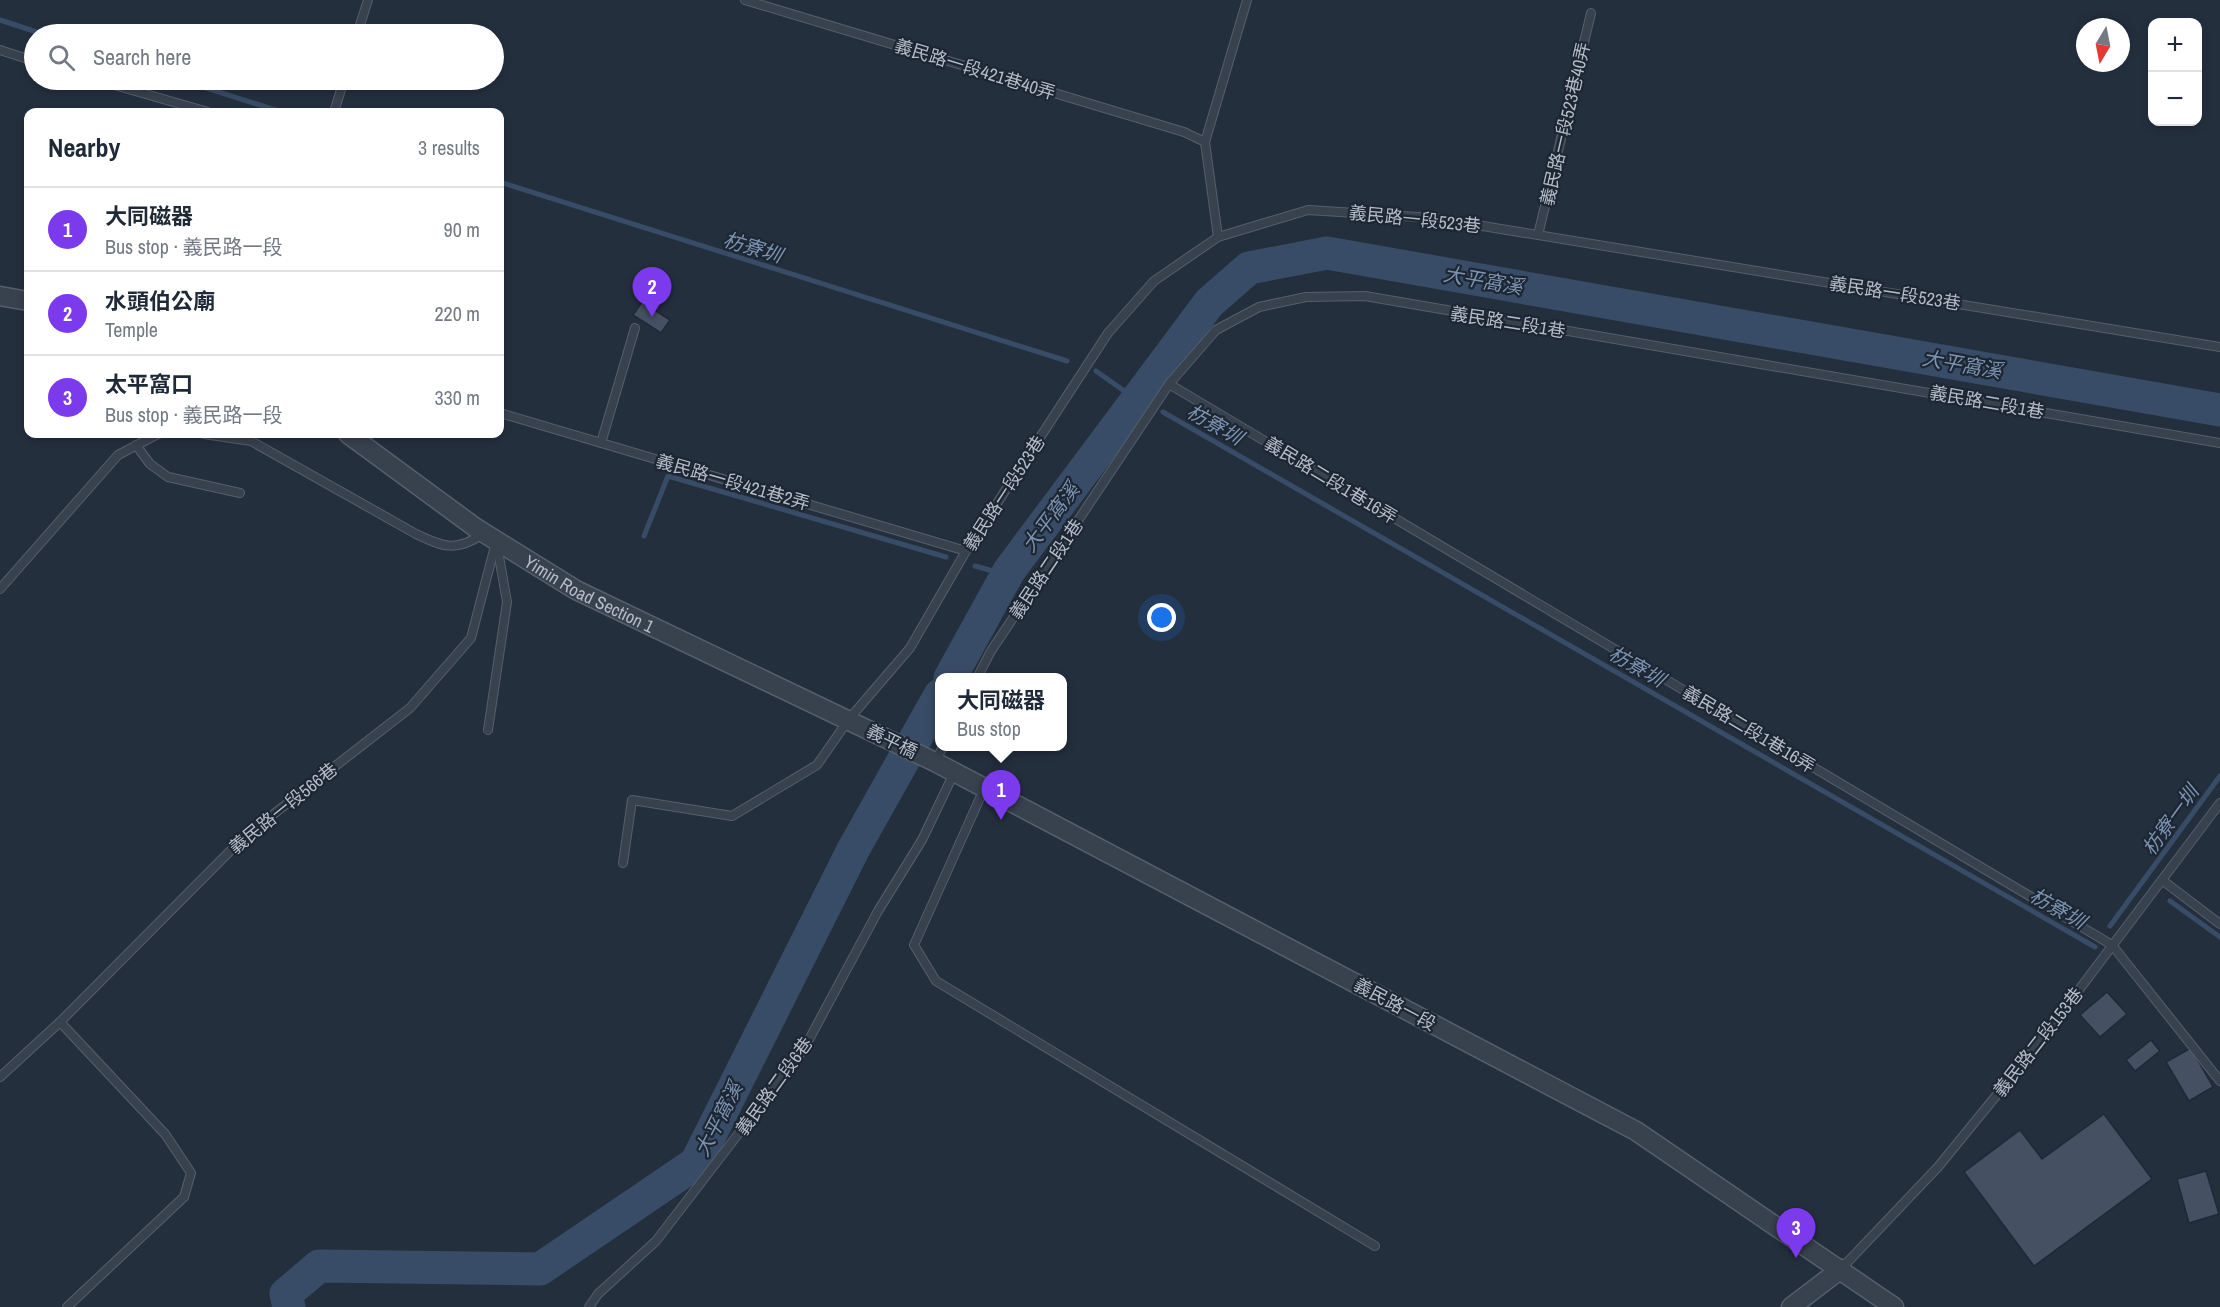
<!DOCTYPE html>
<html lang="en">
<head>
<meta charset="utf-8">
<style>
	body { margin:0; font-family:"Archivo Narrow","Noto Sans TC",sans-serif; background:#f6f6f7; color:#1f2937 }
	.controls { position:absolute; right:18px; top:18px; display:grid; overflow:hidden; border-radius:12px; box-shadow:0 3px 9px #0003 }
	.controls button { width:54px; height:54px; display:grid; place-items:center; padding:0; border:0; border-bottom:2px solid #e0e1e3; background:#fff; color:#1f2937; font:30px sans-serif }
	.compass { position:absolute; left:2076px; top:18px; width:54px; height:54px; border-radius:50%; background:#fff; box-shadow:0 3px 9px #0003; rotate:190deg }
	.you { position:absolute; left:1162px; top:618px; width:21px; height:21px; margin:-15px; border:4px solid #fff; border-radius:50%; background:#1a73e8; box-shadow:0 0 0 9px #1a73e833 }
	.badge { display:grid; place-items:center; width:39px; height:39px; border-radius:50%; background:#7c3aed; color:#fff; font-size:20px; font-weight:700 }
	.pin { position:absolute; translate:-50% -50px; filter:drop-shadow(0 2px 3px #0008) }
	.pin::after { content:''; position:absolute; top:32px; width:21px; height:18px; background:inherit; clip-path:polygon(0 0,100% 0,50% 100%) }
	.popup { position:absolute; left:935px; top:673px; width:132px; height:78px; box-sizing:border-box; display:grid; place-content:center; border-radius:12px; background:#fff; filter:drop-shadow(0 2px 4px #0005); font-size:20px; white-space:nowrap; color:#747a83 }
	.popup b { font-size:22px; color:#1f2937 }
	.popup::after { content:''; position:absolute; left:50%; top:100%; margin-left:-12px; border:12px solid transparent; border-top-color:#fff }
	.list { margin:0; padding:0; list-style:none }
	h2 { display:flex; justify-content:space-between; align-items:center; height:78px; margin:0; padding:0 24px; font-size:26px }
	h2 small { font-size:20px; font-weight:400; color:#747a83 }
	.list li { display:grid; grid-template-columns:39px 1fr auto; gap:18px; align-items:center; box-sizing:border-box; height:84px; padding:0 24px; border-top:2px solid #e0e1e3 }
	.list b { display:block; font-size:22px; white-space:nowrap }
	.list p { margin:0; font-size:20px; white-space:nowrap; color:#747a83 }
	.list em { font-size:20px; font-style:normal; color:#747a83 }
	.icon { flex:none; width:33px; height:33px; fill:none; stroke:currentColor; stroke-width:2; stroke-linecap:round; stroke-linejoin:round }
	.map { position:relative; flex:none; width:2220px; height:1307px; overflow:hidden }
	.search { position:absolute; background:#fff; box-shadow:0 3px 9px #0003; left:24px; top:24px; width:480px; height:66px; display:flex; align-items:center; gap:15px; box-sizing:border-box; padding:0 21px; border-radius:33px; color:#747a83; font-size:22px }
	.panel { position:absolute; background:#fff; box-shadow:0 3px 9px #0003; left:24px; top:108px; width:480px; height:330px; border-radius:12px }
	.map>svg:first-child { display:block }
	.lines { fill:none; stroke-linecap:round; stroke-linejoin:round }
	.stream { stroke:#394c67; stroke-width:5 }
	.river { stroke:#394c67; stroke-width:33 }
	.building { fill:#455162; stroke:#1f2835; stroke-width:1.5 }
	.service-casing { stroke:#565f6c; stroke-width:10 }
	.tertiary-casing { stroke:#565f6c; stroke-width:21 }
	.service { stroke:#38414e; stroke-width:8 }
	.tertiary { stroke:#38414e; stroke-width:18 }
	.labels { text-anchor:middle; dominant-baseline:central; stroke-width:4.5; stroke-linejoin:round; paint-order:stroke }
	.street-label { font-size:18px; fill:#b4bcc9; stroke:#1d2633 }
	.water-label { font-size:20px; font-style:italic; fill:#7c92b1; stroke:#1d2633 }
</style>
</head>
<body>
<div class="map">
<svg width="2220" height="1307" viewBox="0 0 2220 1307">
	<rect width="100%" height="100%" fill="#242f3e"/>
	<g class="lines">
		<g class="stream">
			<polyline points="0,20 43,34"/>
			<polyline points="181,80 282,112"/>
			<polyline points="500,182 1067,361"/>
			<polyline points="1096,371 1137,400"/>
			<polyline points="1163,412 2095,947"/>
			<polyline points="644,536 668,476 946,557"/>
			<polyline points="975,566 1007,575"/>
			<polyline points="2170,901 2220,937"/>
			<polyline points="2110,926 2220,776"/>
		</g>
		<g class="river">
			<polyline points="950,678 1009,571 1209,303 1249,268 1327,253 2220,410"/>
			<polyline points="289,1307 286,1294 319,1266 540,1269 696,1163 853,850 940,695"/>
		</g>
	</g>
	<g class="building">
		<polygon points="642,302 670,320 661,333 633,315"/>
		<polygon points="2107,992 2127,1014 2100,1037 2080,1015"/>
		<polygon points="2151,1040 2160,1051 2135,1071 2126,1060"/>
		<polygon points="2191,1048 2213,1087 2189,1101 2166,1062"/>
		<polygon points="2104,1114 2152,1179 2034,1266 1964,1172 2020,1130 2042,1159"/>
		<polygon points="2206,1171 2219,1214 2189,1223 2177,1179"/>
	</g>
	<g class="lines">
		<defs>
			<g id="service">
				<polyline points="745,0 1184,132 1205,142"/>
				<polyline points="357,34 368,0"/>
				<polyline points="0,50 34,61"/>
				<polyline points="97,80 208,112"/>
				<polyline points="334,112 344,80"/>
				<polyline points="1538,235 1591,13"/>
				<polyline points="1218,237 1205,142 1247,0"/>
				<polyline points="1169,384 2112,945 2220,1081"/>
				<polyline points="500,413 966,551"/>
				<path d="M204 434 251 441 416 534C443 547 456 552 483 534"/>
				<polyline points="601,443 635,328"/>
				<polyline points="136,445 150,464 168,477 240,493"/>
				<polyline points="0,589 118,455 158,434"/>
				<polyline points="977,678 991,651 1169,384 1216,330 1259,307 1306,297 1365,296 2220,443"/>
				<polyline points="488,730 507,602 497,545"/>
				<polyline points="936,761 943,746"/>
				<polyline points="984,789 914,945 936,981 1375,1246"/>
				<polyline points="623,863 632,800 732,816 817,765 849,719 910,648 966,551 1108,333 1154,281 1218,237 1308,210 1434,218 2220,347"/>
				<polyline points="2162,880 2220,924"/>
				<polyline points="60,1022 165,1134 191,1173 184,1197 67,1307"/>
				<polyline points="0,1077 60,1022 244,837 410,708 471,638 496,542"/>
				<polyline points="1841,1269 1938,1167 2035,1048 2220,803"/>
				<polyline points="589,1307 598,1294 656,1241 805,1047 878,911 922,840 954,773"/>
			</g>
			<g id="tertiary">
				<polyline points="0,296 28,301"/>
				<path id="s1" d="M348 434 476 528 576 590 935 762 1636 1131 1894 1307"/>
				<polyline points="1791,1307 1841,1269"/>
			</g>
		</defs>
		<use href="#service" class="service-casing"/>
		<use href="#tertiary" class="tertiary-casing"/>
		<use href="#service" class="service"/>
		<use href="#tertiary" class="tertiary"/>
	</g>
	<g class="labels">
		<g class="street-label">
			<text transform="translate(975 69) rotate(17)">義民路一段421巷40弄</text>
			<text transform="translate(1565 124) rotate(-77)">義民路一段523巷40弄</text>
			<text transform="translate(1415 219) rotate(6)">義民路一段523巷</text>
			<text transform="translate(1895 293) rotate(9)">義民路一段523巷</text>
			<text transform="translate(1508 322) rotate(9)">義民路二段1巷</text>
			<text transform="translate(1987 402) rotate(10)">義民路二段1巷</text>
			<text transform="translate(1331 480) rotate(31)">義民路二段1巷16弄</text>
			<text transform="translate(733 482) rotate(16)">義民路一段421巷2弄</text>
			<text transform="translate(1004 493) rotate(-57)">義民路一段523巷</text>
			<text transform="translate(1046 569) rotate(-56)">義民路二段1巷</text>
			<text stroke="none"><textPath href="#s1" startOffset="290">Yimin Road Section 1</textPath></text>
			<text transform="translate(1749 729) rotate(31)">義民路二段1巷16弄</text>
			<text transform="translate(892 741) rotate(26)">義平橋</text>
			<text transform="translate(283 808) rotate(-39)">義民路一段566巷</text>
			<text transform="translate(1395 1004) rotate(28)">義民路一段</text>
			<text transform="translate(2038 1042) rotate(-52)">義民路二段153巷</text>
			<text transform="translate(774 1086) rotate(-54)">義民路二段6巷</text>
		</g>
		<g class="water-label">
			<text transform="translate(753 247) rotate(17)">枋寮圳</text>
			<text transform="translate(1483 280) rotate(10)">大平窩溪</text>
			<text transform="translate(1962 364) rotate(10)">大平窩溪</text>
			<text transform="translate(1215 424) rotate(30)">枋寮圳</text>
			<text transform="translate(1050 517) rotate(-53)">大平窩溪</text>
			<text transform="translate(1637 666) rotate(30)">枋寮圳</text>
			<text transform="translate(2170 820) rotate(-54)">枋寮一圳</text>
			<text transform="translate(2058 908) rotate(30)">枋寮圳</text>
			<text transform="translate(718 1119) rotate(-63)">大平窩溪</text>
		</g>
	</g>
</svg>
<div class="controls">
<button>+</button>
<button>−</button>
</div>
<svg class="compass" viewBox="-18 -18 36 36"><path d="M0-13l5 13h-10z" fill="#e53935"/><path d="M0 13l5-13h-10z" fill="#747a83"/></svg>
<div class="you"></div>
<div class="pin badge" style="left:1001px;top:820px">1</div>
<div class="popup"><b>大同磁器</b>Bus stop</div>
<div class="pin badge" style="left:652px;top:317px">2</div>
<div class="pin badge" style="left:1796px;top:1258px">3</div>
<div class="search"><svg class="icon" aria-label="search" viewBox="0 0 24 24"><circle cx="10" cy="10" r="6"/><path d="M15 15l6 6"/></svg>Search here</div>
<section class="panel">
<h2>Nearby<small>3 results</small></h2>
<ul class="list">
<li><span class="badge">1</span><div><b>大同磁器</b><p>Bus stop · 義民路一段</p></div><em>90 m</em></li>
<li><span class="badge">2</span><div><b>水頭伯公廟</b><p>Temple</p></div><em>220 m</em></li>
<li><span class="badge">3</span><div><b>太平窩口</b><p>Bus stop · 義民路一段</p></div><em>330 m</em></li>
</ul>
</section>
</div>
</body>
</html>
